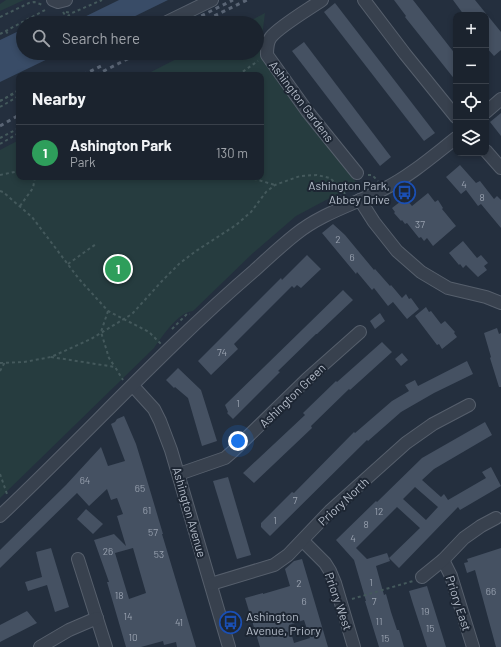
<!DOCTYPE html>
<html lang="en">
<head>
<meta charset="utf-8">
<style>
	body { margin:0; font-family:Barlow,sans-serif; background:#242b36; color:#f1f3f6 }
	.controls { position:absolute; right:12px; top:12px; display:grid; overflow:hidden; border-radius:8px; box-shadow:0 2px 6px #0003 }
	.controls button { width:36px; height:36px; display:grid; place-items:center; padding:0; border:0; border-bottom:1px solid #39404a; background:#1b232e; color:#f1f3f6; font:20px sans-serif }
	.you { position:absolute; left:238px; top:441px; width:14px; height:14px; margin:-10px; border:3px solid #fff; border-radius:50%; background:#1a73e8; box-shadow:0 0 0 6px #1a73e833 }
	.badge { display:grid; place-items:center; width:26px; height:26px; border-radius:50%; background:#d93025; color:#fff; font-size:13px; font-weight:700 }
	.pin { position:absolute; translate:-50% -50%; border:2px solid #fff; box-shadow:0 1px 4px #0006 }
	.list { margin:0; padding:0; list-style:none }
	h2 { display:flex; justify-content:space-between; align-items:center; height:52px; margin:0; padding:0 16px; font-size:17px }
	h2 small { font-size:13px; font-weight:400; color:#a0a4aa }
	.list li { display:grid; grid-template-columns:26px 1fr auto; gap:12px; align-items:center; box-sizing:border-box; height:56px; padding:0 16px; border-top:1px solid #39404a }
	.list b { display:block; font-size:15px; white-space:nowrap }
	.list p { margin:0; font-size:13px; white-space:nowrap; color:#a0a4aa }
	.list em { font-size:13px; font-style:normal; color:#a0a4aa }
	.icon { flex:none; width:22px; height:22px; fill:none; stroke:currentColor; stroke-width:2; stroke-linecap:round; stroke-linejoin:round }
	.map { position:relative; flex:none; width:501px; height:647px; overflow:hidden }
	.search { position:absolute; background:#1b232e; box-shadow:0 2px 6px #0003; left:16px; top:16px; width:248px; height:44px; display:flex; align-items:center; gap:10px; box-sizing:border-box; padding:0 14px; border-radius:22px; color:#a0a4aa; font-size:15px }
	.panel { position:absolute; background:#1b232e; box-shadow:0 2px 6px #0003; left:16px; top:72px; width:248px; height:108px; border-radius:8px }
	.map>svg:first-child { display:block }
	.green { fill:#263c3f }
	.water { fill:#394c67 }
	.building { fill:#455162; fill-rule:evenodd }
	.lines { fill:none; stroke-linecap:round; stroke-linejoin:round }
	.minor-casing { stroke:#565f6c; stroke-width:14 }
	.path { stroke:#44595c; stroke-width:2; stroke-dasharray:3 3; stroke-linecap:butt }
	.minor { stroke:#38414e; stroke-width:12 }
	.rail { stroke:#5a6575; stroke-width:3; stroke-dasharray:4 4; stroke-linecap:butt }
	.path-bridge { stroke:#44595c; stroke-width:2; stroke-dasharray:3 3; stroke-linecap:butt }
	.labels { text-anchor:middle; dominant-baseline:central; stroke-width:4; stroke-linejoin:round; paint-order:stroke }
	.number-label { font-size:10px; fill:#98a1af }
	.street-label { font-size:12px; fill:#b4bcc9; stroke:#1d2633 }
	.poi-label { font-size:12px; fill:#b4bcc9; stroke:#1d2633; text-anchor:end }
</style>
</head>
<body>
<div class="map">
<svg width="501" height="647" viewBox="0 0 501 647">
	<rect width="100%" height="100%" fill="#242f3e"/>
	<g class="green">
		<polygon points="6,0 24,0 0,11 0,4"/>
		<path d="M265 13 260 53 272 73 359 186 326 200 296 216 253 253 193 311C178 312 162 337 154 348L0 498V150L19 140V177H261V75H145L188 53H257V23H246Z"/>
	</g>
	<g class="water">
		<polygon points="119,0 168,0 121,23 72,23"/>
		<polygon points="48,17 59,23 35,23"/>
		<polygon points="23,29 23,53 60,53 0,82 0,40"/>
	</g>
	<g class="building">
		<polygon points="394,0 413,0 456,55 456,81 405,17 406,16"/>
		<polygon points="453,0 475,0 501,32 501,50 494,56 486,47 486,15 464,15"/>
		<polygon points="335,3 435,133 424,141 324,12"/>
		<polygon points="304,42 391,157 380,166 292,51"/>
		<polygon points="501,113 501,136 490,122"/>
		<polygon points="460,165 476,183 480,181 494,199 497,196 501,200 501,228 481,204 478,206 466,190 461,194 446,177"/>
		<polygon points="428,193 435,202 438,200 443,208 442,209 456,226 433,246 427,238 424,241 421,237 419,238 407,223 405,224 402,220 401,221 394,213 395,212 392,208 405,198 412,206"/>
		<polygon points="333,224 345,235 374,270 375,269 390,286 391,285 402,298 406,294 409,299 411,298 419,309 407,319 393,302 388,306 374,288 372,290 357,272 356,274 322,233"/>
		<polygon points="463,241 477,258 481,255 488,263 484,266 487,270 478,277 466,265 463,268 460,264 459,265 449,253"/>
		<polygon points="307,255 321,269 301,288 297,285 294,288 292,286 234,344 238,349 211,375 198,361 281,278 282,280"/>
		<polygon points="343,290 353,300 317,334 316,334 278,371 280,372 233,419 227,413 228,412 225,405"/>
		<polygon points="426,307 429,312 431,311 441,324 445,321 455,332 454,333 457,337 442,349 439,344 437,345 415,316"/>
		<polygon points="380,313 385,321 375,329 370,321"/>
		<polygon points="497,328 499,334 501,333 501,387 499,387 490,358 491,357 484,333"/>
		<polygon points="382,342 392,352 350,390 349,389 311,426 312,428 254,483 243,473 305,415 303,413 336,381 337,382"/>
		<polygon points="402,353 408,360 401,366 395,359"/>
		<polygon points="467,361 473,374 434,393 401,412 368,441 367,440 270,536 261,527 261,523 292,492 294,493 354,432 355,433 392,401 409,391 405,385 415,380 418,386"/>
		<polygon points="178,368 201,390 217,441 202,446 188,398 175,387 174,388 166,380"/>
		<path d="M124 416 136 444 144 470 163 534H162L196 647H177L176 642 164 645 163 641 141 647H126L107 582H109L94 540 114 534 126 546 117 516 123 514 117 498 111 500 107 489 89 506 77 493 0 568V550L66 485 101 447 108 466 125 461 111 424 115 422 117 419ZM133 548 146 593 129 599 115 553Z"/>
		<path d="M485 422 492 435 434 469 422 480 441 497 444 494 448 500 486 478 482 472 491 467 501 486 460 510 458 507 399 568 389 558 420 528 397 507 356 548 367 559 387 553 390 561 376 566 384 595 386 594 391 612 397 630H399L404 647H379L365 601H366L354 560 336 540 376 501 377 502 422 458ZM415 487 438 507 426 520 403 499Z"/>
		<polygon points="228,477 251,555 237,559 213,481"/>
		<polygon points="86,509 103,524 93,534 77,519"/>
		<polygon points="51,548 69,607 55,612 47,585 28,591 25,582 42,577 36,552"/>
		<polygon points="501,548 501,647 496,647 475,570 467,573 464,563 468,562 467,559"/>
		<path d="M302 559 328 647H260L245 598 263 593V594L290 586 285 569 294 561ZM304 620 310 638 294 643 289 625Z"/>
		<polygon points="427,586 438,621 446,647 427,647 413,604 409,591"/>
		<polygon points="27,611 37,623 0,642 0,625"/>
	</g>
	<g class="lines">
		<defs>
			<g id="minor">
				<polyline points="53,0 58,2 66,0"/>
				<path d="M322 0C309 9 280 26 271 37 267 42 267 49 267 55L307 111 357 173"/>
				<polyline points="364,0 405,54 456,117"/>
				<polyline points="165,23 212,0"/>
				<polyline points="486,112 501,99"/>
				<polyline points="486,151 501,168"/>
				<polyline points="360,200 374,222 397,251 421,272 448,288 486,297 501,303"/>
				<polyline points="133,386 154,409 160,421 171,450 229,647"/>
				<polyline points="179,474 225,458 232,452 307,379 360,332"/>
				<path d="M0 516C86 435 165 347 255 270 268 258 282 245 296 234 322 213 355 204 384 189 410 176 433 156 456 138"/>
				<polyline points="303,541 325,563 330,571 335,583 354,647"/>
				<polyline points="78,559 106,647"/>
				<polyline points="443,560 451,576 473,647"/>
				<polyline points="422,577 443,560 464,538 481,526 496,518"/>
				<polyline points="211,584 274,565 288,555 330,511 406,443 433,424 469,405"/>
				<polyline points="40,647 69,630 97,618"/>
			</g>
		</defs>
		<use href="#minor" class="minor-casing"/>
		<g class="path">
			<polyline points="63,12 65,15 68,16 72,13 102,0"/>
			<polyline points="66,12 72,13"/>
			<polyline points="0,17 29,3 34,2 43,5"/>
			<polyline points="6,31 9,36"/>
			<polyline points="0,34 47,9"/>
			<polyline points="238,75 258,61"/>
			<polyline points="0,101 19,90"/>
			<polyline points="0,107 19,96"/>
			<polyline points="0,138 19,128"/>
			<polyline points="0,144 19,133"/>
			<polyline points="0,175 19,171"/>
			<polyline points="368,175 372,175 378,181"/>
			<polyline points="248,177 275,185"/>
			<polyline points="0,191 3,192 32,217 79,279 108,311 149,332 161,344"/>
			<polyline points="20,206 33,188 35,177"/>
			<polyline points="68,264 96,244"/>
			<polyline points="108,311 101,332 109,358 115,367"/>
			<polyline points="172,329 187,314 190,314"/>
			<polyline points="51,357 115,367 123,380"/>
			<polyline points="0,363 24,362 51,357 91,339 132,314 162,281 180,263 196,251 236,225 251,212 266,192 275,185 300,176 317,175 330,178 342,189 345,194"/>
			<polyline points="0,371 5,362"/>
			<polyline points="0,474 7,494"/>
			<polyline points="352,599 413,581"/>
		</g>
		<use href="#minor" class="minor"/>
		<g class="rail">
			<polyline points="187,23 233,0"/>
			<polyline points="200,23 247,0"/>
			<polyline points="83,75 101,66"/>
			<polyline points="96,75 139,53"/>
			<polyline points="0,126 19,115"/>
		</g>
		<polyline class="path-bridge" points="0,101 19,91"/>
	</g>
	<defs>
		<symbol id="bus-ring" viewBox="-11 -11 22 22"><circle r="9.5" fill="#1d2633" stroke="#1a4fb4" stroke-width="1.5"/><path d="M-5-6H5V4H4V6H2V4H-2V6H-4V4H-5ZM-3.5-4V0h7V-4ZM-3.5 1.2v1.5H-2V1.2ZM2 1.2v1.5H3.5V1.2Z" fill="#1a4fb4"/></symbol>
	</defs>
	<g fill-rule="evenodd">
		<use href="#bus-ring" x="392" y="180" width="25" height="25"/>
		<use href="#bus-ring" x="218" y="610" width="25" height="25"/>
	</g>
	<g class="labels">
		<g class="number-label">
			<text x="464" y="184">4</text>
			<text x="482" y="197">8</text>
			<text x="420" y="224">37</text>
			<text x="338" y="239">2</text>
			<text x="352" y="257">6</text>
			<text x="222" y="352">74</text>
			<text x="238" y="403">1</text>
			<text x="85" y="480">64</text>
			<text x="140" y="488">65</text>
			<text x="295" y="500">7</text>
			<text x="147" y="510">61</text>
			<text x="379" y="511">12</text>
			<text x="275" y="520">1</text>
			<text x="366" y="524">8</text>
			<text x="153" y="532">57</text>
			<text x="353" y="538">4</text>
			<text x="108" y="551">26</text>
			<text x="159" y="554">53</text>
			<text x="371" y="582">1</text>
			<text x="299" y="583">2</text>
			<text x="491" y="591">66</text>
			<text x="119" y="595">18</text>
			<text x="304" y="601">6</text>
			<text x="374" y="601">7</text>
			<text x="425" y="611">19</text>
			<text x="128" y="616">14</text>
			<text x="379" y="621">11</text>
			<text x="179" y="622">41</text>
			<text x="430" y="628">15</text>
			<text x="133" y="637">10</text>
			<text x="385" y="638">15</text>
		</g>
		<g class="street-label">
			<text transform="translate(302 101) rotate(53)">Ashington Gardens</text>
			<text transform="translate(292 395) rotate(-44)">Ashington Green</text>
			<text transform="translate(343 501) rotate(-43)">Priory North</text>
			<text transform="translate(190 512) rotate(74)">Ashington Avenue</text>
			<text transform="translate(339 601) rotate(71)">Priory West</text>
			<text transform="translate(459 603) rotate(72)">Priory East</text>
		</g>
		<g class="poi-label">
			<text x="390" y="185">Ashington Park,<tspan x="390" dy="14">Abbey Drive</tspan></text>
			<text x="246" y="616" text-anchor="start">Ashington<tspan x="246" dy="14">Avenue, Priory</tspan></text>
		</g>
	</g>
</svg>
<div class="controls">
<button>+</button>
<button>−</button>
<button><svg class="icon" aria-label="locate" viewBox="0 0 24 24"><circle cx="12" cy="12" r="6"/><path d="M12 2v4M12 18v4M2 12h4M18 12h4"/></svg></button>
<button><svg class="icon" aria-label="layers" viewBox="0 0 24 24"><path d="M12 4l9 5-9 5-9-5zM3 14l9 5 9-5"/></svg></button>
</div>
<div class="you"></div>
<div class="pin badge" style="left:118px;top:269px;background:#2e9e5b">1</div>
<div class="search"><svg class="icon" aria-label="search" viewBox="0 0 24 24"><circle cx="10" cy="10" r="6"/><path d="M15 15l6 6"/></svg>Search here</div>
<section class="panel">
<h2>Nearby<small></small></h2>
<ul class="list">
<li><span class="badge" style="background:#2e9e5b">1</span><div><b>Ashington Park</b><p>Park</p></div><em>130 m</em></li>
</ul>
</section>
</div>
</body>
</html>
